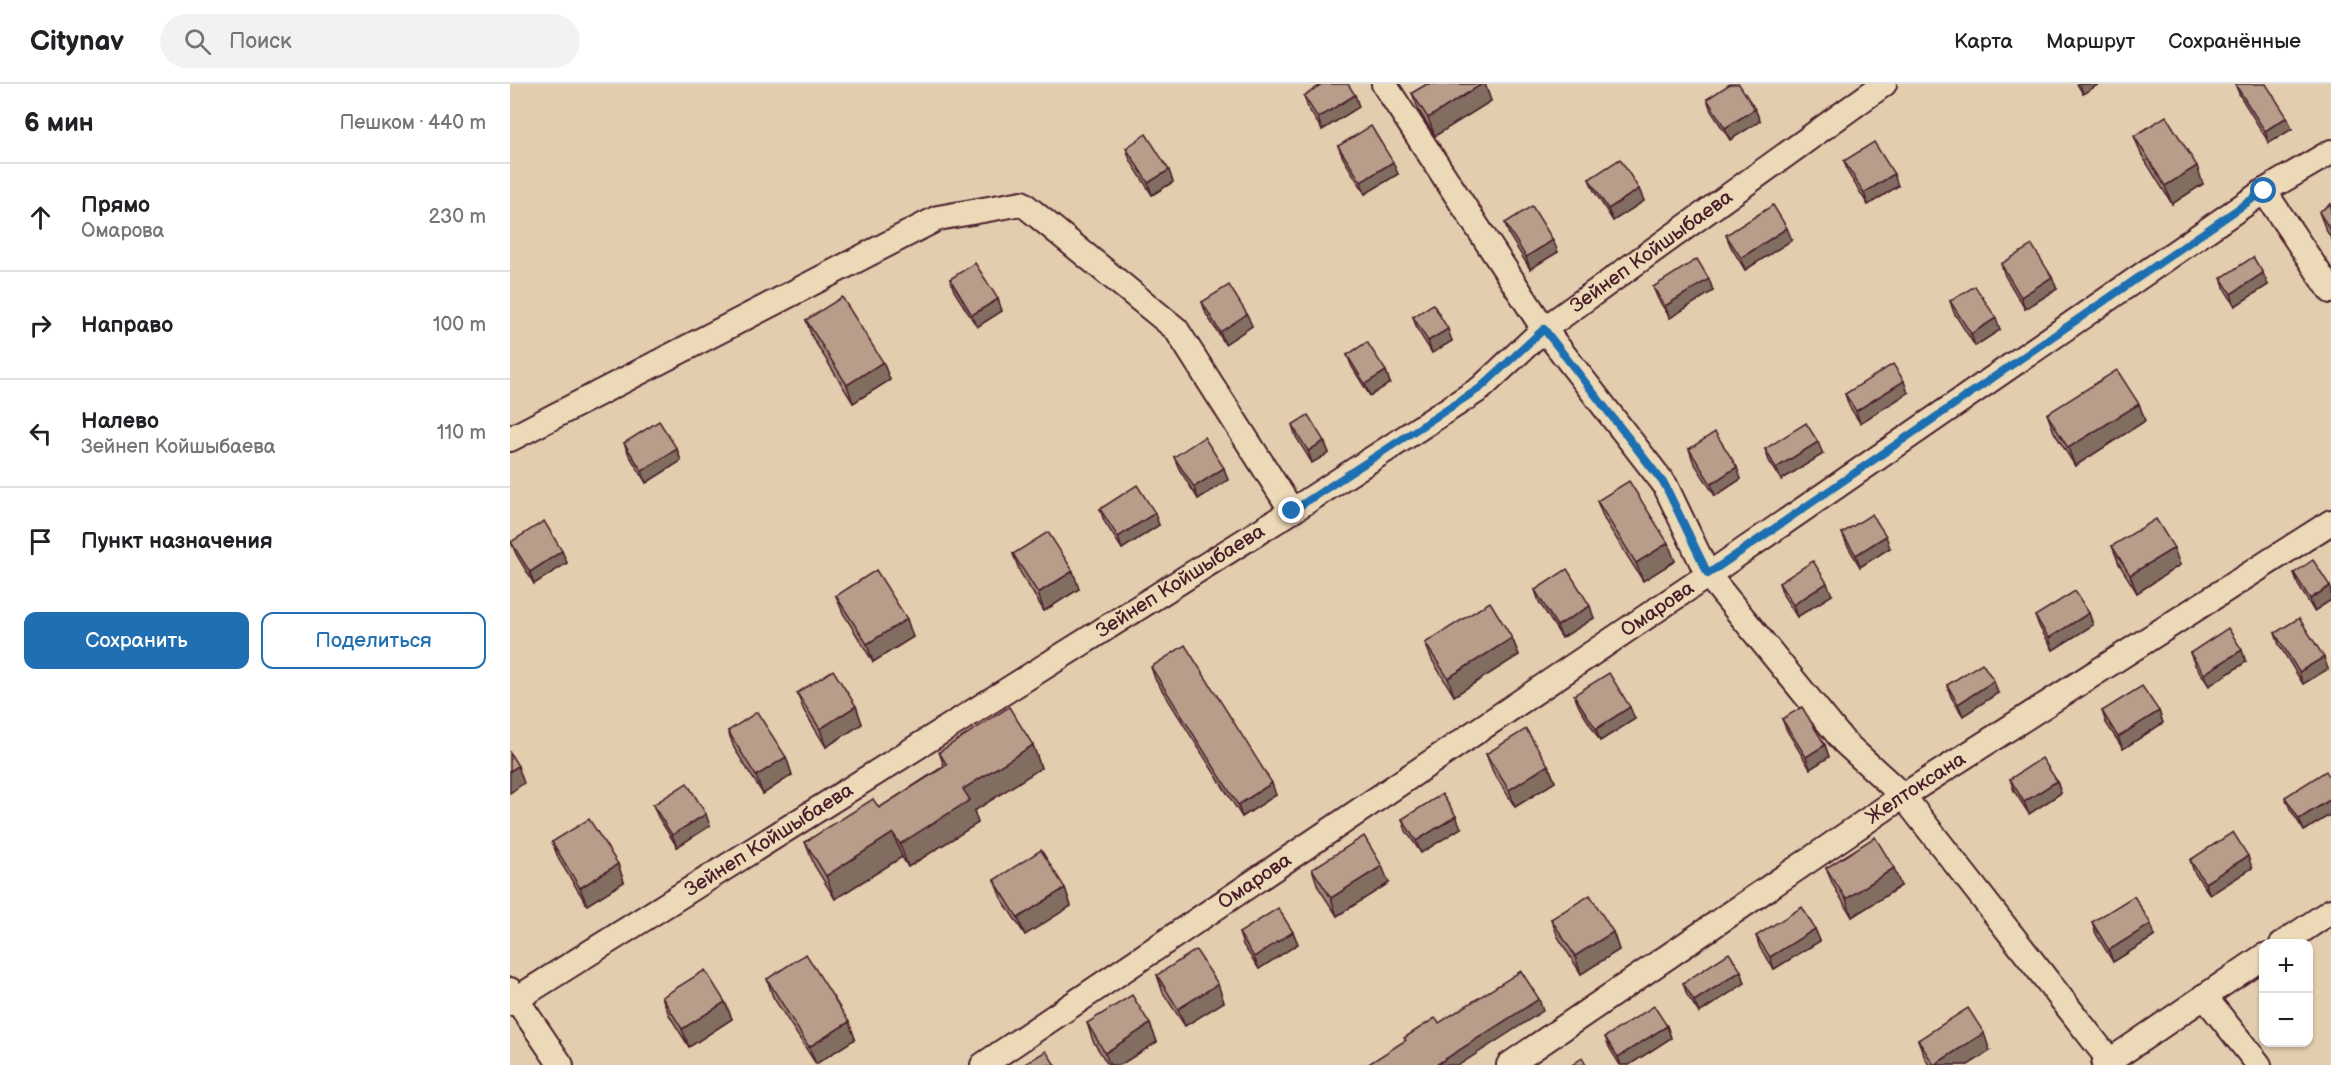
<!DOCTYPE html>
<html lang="ru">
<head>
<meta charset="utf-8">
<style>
	body { margin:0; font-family:"Balsamiq Sans",sans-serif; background:#f2f2f2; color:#202124 }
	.controls { position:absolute; right:18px; bottom:18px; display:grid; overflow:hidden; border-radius:12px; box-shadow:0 2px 4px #0004 }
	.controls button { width:54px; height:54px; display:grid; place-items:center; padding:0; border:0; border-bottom:2px solid #e0e0e0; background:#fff; color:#202124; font:30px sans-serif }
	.stop { position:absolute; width:18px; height:18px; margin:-14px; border:4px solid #1f6fb2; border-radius:50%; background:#fff }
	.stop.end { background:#1f6fb2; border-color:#fff; box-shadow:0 2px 6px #0008 }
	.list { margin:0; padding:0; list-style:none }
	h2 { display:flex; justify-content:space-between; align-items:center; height:78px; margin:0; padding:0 24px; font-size:26px }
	h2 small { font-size:20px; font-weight:400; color:#757577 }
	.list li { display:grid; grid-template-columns:39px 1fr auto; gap:18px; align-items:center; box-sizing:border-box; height:108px; padding:0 24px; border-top:2px solid #e0e0e0 }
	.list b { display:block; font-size:22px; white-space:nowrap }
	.list p { margin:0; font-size:20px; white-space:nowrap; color:#757577 }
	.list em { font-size:20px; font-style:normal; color:#757577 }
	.actions { display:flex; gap:12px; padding:18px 24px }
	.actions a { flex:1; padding:14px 0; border:2px solid #1f6fb2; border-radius:12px; text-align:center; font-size:21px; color:#1f6fb2 }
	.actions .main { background:#1f6fb2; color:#fff }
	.icon { flex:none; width:33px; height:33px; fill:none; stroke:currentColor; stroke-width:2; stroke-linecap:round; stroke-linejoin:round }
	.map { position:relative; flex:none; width:1821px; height:981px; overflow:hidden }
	header { display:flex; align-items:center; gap:36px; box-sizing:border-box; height:84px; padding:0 30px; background:#fff; border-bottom:2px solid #e0e0e0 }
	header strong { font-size:28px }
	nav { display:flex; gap:33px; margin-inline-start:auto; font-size:21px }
	.search { width:420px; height:54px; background:#f2f2f2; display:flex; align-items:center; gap:15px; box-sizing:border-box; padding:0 21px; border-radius:33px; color:#757577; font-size:22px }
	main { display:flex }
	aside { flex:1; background:#fff }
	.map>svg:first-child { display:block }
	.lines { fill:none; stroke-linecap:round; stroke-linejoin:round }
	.minor-casing { stroke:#4a1f2b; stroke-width:28 }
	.minor { stroke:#ecd9b7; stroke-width:24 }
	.wall { fill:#9e8777; stroke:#4a1f2b; stroke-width:1.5 }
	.shaded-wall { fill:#816e61; stroke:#4a1f2b; stroke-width:1.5 }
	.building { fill:#b89d8a; stroke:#4a1f2b; stroke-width:1.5 }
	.route { stroke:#1f6fb2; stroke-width:8 }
	.labels { text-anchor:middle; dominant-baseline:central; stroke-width:5; stroke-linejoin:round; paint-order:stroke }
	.street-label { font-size:20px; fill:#4a1f2b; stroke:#ecd9b7 }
</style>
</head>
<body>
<header>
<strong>Citynav</strong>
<div class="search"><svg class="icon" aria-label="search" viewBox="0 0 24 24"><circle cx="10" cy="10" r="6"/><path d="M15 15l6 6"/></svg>Поиск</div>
<nav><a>Карта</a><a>Маршрут</a><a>Сохранённые</a></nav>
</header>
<main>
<aside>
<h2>6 мин<small>Пешком · 440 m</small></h2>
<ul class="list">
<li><svg class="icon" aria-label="ahead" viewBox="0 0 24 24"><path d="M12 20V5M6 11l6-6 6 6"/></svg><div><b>Прямо</b><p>Омарова</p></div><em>230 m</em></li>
<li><svg class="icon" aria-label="right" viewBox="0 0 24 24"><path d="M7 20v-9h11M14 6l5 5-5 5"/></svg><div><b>Направо</b></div><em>100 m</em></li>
<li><svg class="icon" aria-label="left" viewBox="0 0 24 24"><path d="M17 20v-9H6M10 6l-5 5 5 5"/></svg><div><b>Налево</b><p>Зейнеп Койшыбаева</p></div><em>110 m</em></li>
<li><svg class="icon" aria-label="arrive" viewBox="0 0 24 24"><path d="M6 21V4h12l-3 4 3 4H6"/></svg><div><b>Пункт назначения</b></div></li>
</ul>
<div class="actions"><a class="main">Сохранить</a><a>Поделиться</a></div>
</aside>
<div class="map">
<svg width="1821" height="981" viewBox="0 0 1821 981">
	<rect width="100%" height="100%" fill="#e2ceaf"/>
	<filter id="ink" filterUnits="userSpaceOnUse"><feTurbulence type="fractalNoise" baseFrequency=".0167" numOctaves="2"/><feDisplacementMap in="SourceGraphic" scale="12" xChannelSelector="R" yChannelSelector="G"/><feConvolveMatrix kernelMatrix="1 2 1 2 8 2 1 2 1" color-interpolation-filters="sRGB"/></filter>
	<g filter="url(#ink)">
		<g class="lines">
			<defs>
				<g id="minor">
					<polyline points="874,0 1034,245 1155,401 1198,491 1334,658 1393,712 1600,977"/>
					<polyline points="1754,107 1821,207"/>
					<polyline points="0,355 428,134 512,119 666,245 782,427"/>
					<polyline points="1772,860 1821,827"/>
					<polyline points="0,906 51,981"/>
					<polyline points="1694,912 1749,981"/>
					<path id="s1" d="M0 919 782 427 971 304 1034 245 1374 0"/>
					<path id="s2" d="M473 981 1198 491 1754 107 1821 68"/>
					<path id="s3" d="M999 981 1393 712 1821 438"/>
					<polyline points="1594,981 1754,872"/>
				</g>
			</defs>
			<use href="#minor" class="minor-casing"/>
			<use href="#minor" class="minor"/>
		</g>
		<g class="wall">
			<polygon points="917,0 975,0 981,17 925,52 909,27 902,9"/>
			<polygon points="1567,0 1589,0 1573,10"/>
			<polygon points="1725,0 1782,45 1759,59 1730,12"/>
			<polygon points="845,11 849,23 812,46 798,24 794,12"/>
			<polygon points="1197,15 1245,25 1250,37 1220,56 1201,27"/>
			<polygon points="1624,52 1693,100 1662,120 1631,70"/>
			<polygon points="828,62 888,90 855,110 833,74"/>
			<polygon points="616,64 663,98 642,111 620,76"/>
			<polygon points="1334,77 1388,102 1358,121 1338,89"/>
			<polygon points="1079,95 1129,105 1134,117 1103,137 1084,107"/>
			<polygon points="1821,120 1821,154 1816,146 1809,128"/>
			<polygon points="995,139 1048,168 1020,185 999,151"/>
			<polygon points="1216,151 1282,156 1235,186 1221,163"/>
			<polygon points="1491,180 1547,205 1515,225 1495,192"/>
			<polygon points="1711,194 1758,201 1725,222 1715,206"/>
			<polygon points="440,195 488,215 492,227 467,243 444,207"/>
			<polygon points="1199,195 1203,207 1160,234 1148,215 1143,203"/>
			<polygon points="1440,217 1486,234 1490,246 1465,262 1444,229"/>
			<polygon points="692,218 742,242 715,260 696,230"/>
			<polygon points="903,233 942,257 922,269 907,245"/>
			<polygon points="296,236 373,278 380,296 343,319 302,253"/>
			<polygon points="837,271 876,287 880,299 860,312 842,283"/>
			<polygon points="1398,309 1350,339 1339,322 1335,310"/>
			<polygon points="1629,320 1635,337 1565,382 1544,348 1537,330"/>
			<polygon points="782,341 814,357 819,369 802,379 786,353"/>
			<polygon points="114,359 167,365 171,377 136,399 119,371"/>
			<polygon points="1179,365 1231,395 1205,412 1183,377"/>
			<polygon points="1255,365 1313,370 1271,396 1259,377"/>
			<polygon points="664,373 718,396 688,415 669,385"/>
			<polygon points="1087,417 1165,477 1133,497 1094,435"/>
			<polygon points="590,425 649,441 612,465 594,437"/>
			<polygon points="1332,449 1380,464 1350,483 1337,461"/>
			<polygon points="1,458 52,467 57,479 24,500 6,470"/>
			<polygon points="1602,462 1670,481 1627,509 1609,480"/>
			<polygon points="503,470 569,505 534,527 510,488"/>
			<polygon points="1784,489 1820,502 1821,506 1821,516 1804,527 1788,501"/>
			<polygon points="1269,499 1322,511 1287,533 1273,511"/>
			<polygon points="1025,506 1084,534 1052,554 1029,518"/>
			<polygon points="326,512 403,553 363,578 333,529"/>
			<polygon points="1579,529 1583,541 1543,566 1530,544 1525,532"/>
			<polygon points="1765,549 1818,585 1793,600 1769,561"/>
			<polygon points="1002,554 1009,571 944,612 922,576 915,559"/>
			<polygon points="1680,569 1736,578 1699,602 1685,581"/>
			<polygon points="641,583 766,711 732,733 645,595"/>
			<polygon points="1437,601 1488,609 1453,632 1441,613"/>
			<polygon points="287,609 346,622 352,640 316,663 294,627"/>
			<polygon points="1064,611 1125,635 1090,657 1069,623"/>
			<polygon points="1592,627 1649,627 1653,639 1613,665 1596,639"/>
			<polygon points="1272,635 1315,661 1319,673 1300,685 1277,647"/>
			<polygon points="218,647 276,673 282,691 253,710 224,664"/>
			<polygon points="523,661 531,684 464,727 468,739 398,783 392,773 325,815 304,781 295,758 369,724 434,682 429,668"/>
			<polygon points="976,670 1038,681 1045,698 1005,723 983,688"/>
			<polygon points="1500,695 1551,709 1519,730 1504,707"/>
			<polygon points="1821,696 1821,730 1794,747 1780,725 1775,713"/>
			<polygon points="143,721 200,742 167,763 148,733"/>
			<polygon points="892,735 951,744 911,769 896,747"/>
			<polygon points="42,758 108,780 114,798 77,821 49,776"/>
			<polygon points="1680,776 1742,784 1700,811 1684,788"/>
			<polygon points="1316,784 1391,802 1342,833 1323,801"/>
			<polygon points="802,785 879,799 827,832 808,803"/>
			<polygon points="484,796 555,804 561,822 515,851 491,814"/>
			<polygon points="1041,835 1103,848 1109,866 1071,890 1048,853"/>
			<polygon points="1582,838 1645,852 1603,878 1586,850"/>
			<polygon points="1305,845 1310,857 1264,885 1250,864 1246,852"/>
			<polygon points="783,848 788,860 749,885 733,861 729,849"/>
			<polygon points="1231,887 1235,899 1189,929 1177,911 1173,899"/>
			<polygon points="647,891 714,918 675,942 653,909"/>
			<polygon points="257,895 339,938 345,955 306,980 263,913"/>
			<polygon points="152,913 215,918 222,935 179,963 159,931"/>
			<polygon points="577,939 640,940 647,958 610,981 598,981 583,957"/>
			<polygon points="1157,942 1161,954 1119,981 1110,981 1100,965 1095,953"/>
			<polygon points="1408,956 1480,967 1458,981 1419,981 1415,974"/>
		</g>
		<g class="shaded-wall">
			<polygon points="972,0 975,0 981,17 925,52 918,34"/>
			<polygon points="1570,0 1589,0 1573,10"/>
			<polygon points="845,11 849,23 812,46 808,34"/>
			<polygon points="1245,25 1250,37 1220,56 1215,44"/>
			<polygon points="1777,33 1782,45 1759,59 1755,47"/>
			<polygon points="883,78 888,90 855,110 851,98"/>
			<polygon points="1687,82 1693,100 1662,120 1655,102"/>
			<polygon points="659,86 663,98 642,111 638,99"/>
			<polygon points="1384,90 1388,102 1358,121 1354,109"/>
			<polygon points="1129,105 1134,117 1103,137 1098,125"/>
			<polygon points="1277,144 1282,156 1235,186 1231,174"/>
			<polygon points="1043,156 1048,168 1020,185 1016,173"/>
			<polygon points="1753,189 1758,201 1725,222 1721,210"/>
			<polygon points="1542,193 1547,205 1515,225 1511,213"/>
			<polygon points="1199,195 1203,207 1160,234 1155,222"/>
			<polygon points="488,215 492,227 467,243 462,231"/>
			<polygon points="737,230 742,242 715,260 710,248"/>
			<polygon points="1486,234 1490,246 1465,262 1461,250"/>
			<polygon points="938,245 942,257 922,269 918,257"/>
			<polygon points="373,278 380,296 343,319 337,301"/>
			<polygon points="876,287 880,299 860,312 855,300"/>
			<polygon points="1394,297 1398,309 1350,339 1346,327"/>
			<polygon points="1629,320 1635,337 1565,382 1558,364"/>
			<polygon points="814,357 819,369 802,379 798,367"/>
			<polygon points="1308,358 1313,370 1271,396 1266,384"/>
			<polygon points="167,365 171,377 136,399 132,387"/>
			<polygon points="1227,383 1231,395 1205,412 1201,400"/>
			<polygon points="714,384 718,396 688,415 684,403"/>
			<polygon points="645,429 649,441 612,465 608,453"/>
			<polygon points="1376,452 1380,464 1350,483 1346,471"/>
			<polygon points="1158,459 1165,477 1133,497 1126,479"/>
			<polygon points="1664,464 1670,481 1627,509 1620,491"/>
			<polygon points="52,467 57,479 24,500 20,488"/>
			<polygon points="563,487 569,505 534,527 528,509"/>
			<polygon points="1317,499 1322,511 1287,533 1283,521"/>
			<polygon points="1820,502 1821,506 1821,516 1804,527 1800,515"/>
			<polygon points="1080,522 1084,534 1052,554 1047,542"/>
			<polygon points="1579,529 1583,541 1543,566 1539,554"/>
			<polygon points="397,535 403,553 363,578 357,560"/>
			<polygon points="1002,554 1009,571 944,612 938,594"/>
			<polygon points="1732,566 1736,578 1699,602 1694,590"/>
			<polygon points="1814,573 1818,585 1793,600 1789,588"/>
			<polygon points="1484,597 1488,609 1453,632 1448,620"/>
			<polygon points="346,622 352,640 316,663 310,645"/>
			<polygon points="1120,623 1125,635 1090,657 1086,645"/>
			<polygon points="1649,627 1653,639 1613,665 1608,653"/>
			<polygon points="523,661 531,684 464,727 468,739 398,783 390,760 453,705"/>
			<polygon points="1315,661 1319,673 1300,685 1296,673"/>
			<polygon points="276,673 282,691 253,710 246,692"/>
			<polygon points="1038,681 1045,698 1005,723 999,706"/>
			<polygon points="8,682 14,699 0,709 0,687"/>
			<polygon points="1547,697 1551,709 1519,730 1514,718"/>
			<polygon points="762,699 766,711 732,733 728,721"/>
			<polygon points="1821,715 1821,730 1794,747 1789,735"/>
			<polygon points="196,730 200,742 167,763 162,751"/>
			<polygon points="946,732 951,744 911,769 906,757"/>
			<polygon points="383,749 392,773 325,815 316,792"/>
			<polygon points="1738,772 1742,784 1700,811 1695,799"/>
			<polygon points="108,780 114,798 77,821 70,804"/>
			<polygon points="872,782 879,799 827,832 821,814"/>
			<polygon points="1384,784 1391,802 1342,833 1336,815"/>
			<polygon points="555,804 561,822 515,851 508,834"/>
			<polygon points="1641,840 1645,852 1603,878 1599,866"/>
			<polygon points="1305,845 1310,857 1264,885 1260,873"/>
			<polygon points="783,848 788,860 749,885 744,873"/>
			<polygon points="1103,848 1109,866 1071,890 1065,872"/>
			<polygon points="1231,887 1235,899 1189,929 1184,917"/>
			<polygon points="708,900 714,918 675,942 668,925"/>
			<polygon points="1029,915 1033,927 949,981 926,981"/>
			<polygon points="215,918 222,935 179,963 172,945"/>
			<polygon points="339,938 345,955 306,980 299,963"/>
			<polygon points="640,940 647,958 610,981 600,981 595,969"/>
			<polygon points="1157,942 1161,954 1119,981 1111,981 1108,973"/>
			<polygon points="1474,949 1480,967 1458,981 1424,981"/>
		</g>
		<g class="building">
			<polygon points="812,0 838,0 845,11 808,34 794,12"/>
			<polygon points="917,0 972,0 918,34 902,9"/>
			<polygon points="1220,0 1229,0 1245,25 1215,44 1197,15"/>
			<polygon points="1725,0 1756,0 1777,33 1755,47"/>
			<polygon points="1656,32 1687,82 1655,102 1624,52"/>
			<polygon points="861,42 883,78 851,98 828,62"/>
			<polygon points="636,50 659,86 638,99 616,64"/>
			<polygon points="1364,58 1384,90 1354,109 1334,77"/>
			<polygon points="1110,75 1129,105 1098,125 1079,95"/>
			<polygon points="1821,120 1821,147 1809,128"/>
			<polygon points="1263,121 1277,144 1231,174 1216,151"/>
			<polygon points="1022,122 1043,156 1016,173 995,139"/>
			<polygon points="1522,161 1542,193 1511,213 1491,180"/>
			<polygon points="1743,173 1753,189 1721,210 1711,194"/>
			<polygon points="1187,175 1199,195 1155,222 1143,203"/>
			<polygon points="465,179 488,215 462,231 440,195"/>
			<polygon points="719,201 737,230 710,248 692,218"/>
			<polygon points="1465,202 1486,234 1461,250 1440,217"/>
			<polygon points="332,213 373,278 337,301 296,236"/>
			<polygon points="923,220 938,245 918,257 903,233"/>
			<polygon points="857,258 876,287 855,300 837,271"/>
			<polygon points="1383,280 1394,297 1346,327 1335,310"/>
			<polygon points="1607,286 1629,320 1558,364 1537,330"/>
			<polygon points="798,331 814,357 798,367 782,341"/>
			<polygon points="149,337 167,365 132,387 114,359"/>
			<polygon points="1296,339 1308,358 1266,384 1255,365"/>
			<polygon points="1205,348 1227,383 1201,400 1179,365"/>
			<polygon points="694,353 714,384 684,403 664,373"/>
			<polygon points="1119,397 1158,459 1126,479 1087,417"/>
			<polygon points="627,401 645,429 608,453 590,425"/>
			<polygon points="1362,430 1376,452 1346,471 1332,449"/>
			<polygon points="1646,435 1664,464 1620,491 1602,462"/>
			<polygon points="34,437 52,467 20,488 1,458"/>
			<polygon points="538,448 563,487 528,509 503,470"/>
			<polygon points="1803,476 1820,502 1800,515 1784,489"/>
			<polygon points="1303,477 1317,499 1283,521 1269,499"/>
			<polygon points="1057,485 1080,522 1047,542 1025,506"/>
			<polygon points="366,486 397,535 357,560 326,512"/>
			<polygon points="1565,507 1579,529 1539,554 1525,532"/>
			<polygon points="980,518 1002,554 938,594 915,559"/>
			<polygon points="1789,534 1814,573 1789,588 1765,549"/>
			<polygon points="1718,544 1732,566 1694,590 1680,569"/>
			<polygon points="675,561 762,699 728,721 641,583"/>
			<polygon points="1472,579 1484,597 1448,620 1437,601"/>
			<polygon points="323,586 346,622 310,645 287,609"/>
			<polygon points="1099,589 1120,623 1086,645 1064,611"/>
			<polygon points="1632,602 1649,627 1608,653 1592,627"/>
			<polygon points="499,623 523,661 453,705 460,716 390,760 383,749 316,792 295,758 363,715 369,724 437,681 429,668"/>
			<polygon points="1292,623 1315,661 1296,673 1272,635"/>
			<polygon points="247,628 276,673 246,692 218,647"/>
			<polygon points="1016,645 1038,681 999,706 976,670"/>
			<polygon points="0,669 8,682 0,687"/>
			<polygon points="1532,674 1547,697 1514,718 1500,695"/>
			<polygon points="1816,687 1821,696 1821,715 1789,735 1775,713"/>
			<polygon points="177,699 196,730 162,751 143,721"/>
			<polygon points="932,710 946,732 906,757 892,735"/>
			<polygon points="79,735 108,780 70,804 42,758"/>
			<polygon points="1723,748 1738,772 1695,799 1680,776"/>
			<polygon points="854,752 872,782 821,814 802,785"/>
			<polygon points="1365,753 1384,784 1336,815 1316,784"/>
			<polygon points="531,766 555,804 508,834 484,796"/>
			<polygon points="1080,811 1103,848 1065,872 1041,835"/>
			<polygon points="1624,812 1641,840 1599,866 1582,838"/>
			<polygon points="1292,823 1305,845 1260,873 1246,852"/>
			<polygon points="768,824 783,848 744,873 729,849"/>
			<polygon points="686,866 708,900 668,925 647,891"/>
			<polygon points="1219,869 1231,887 1184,917 1173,899"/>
			<polygon points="296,870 339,938 299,963 257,895"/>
			<polygon points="195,886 215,918 172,945 152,913"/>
			<polygon points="1011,887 1029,915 926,981 857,981 896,956 894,954 925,934 929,939"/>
			<polygon points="622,911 640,940 595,969 577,939"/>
			<polygon points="1144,922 1157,942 1108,973 1095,953"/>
			<polygon points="1458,924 1474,949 1424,981 1408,956"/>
			<polygon points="536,967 545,981 513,981"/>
			<polygon points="1072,974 1076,981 1062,981"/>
		</g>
	</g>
	<g class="lines" filter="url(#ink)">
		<polyline class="route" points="782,427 970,304 1034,245 1155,401 1198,490 1754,107"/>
	</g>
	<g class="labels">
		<g class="street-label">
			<text stroke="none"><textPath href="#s1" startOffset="1368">Зейнеп Койшыбаева</textPath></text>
			<text stroke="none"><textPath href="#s1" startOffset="792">Зейнеп Койшыбаева</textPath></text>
			<text stroke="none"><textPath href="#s2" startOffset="814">Омарова</textPath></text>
			<text stroke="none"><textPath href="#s3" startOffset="492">Желтоксана</textPath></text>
			<text stroke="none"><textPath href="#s1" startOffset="306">Зейнеп Койшыбаева</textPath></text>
			<text stroke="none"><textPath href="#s2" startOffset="328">Омарова</textPath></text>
		</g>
	</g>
</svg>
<div class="controls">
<button>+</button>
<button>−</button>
</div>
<div class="stop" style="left:1754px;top:107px"></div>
<div class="stop end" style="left:782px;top:427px"></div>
</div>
</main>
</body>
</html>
